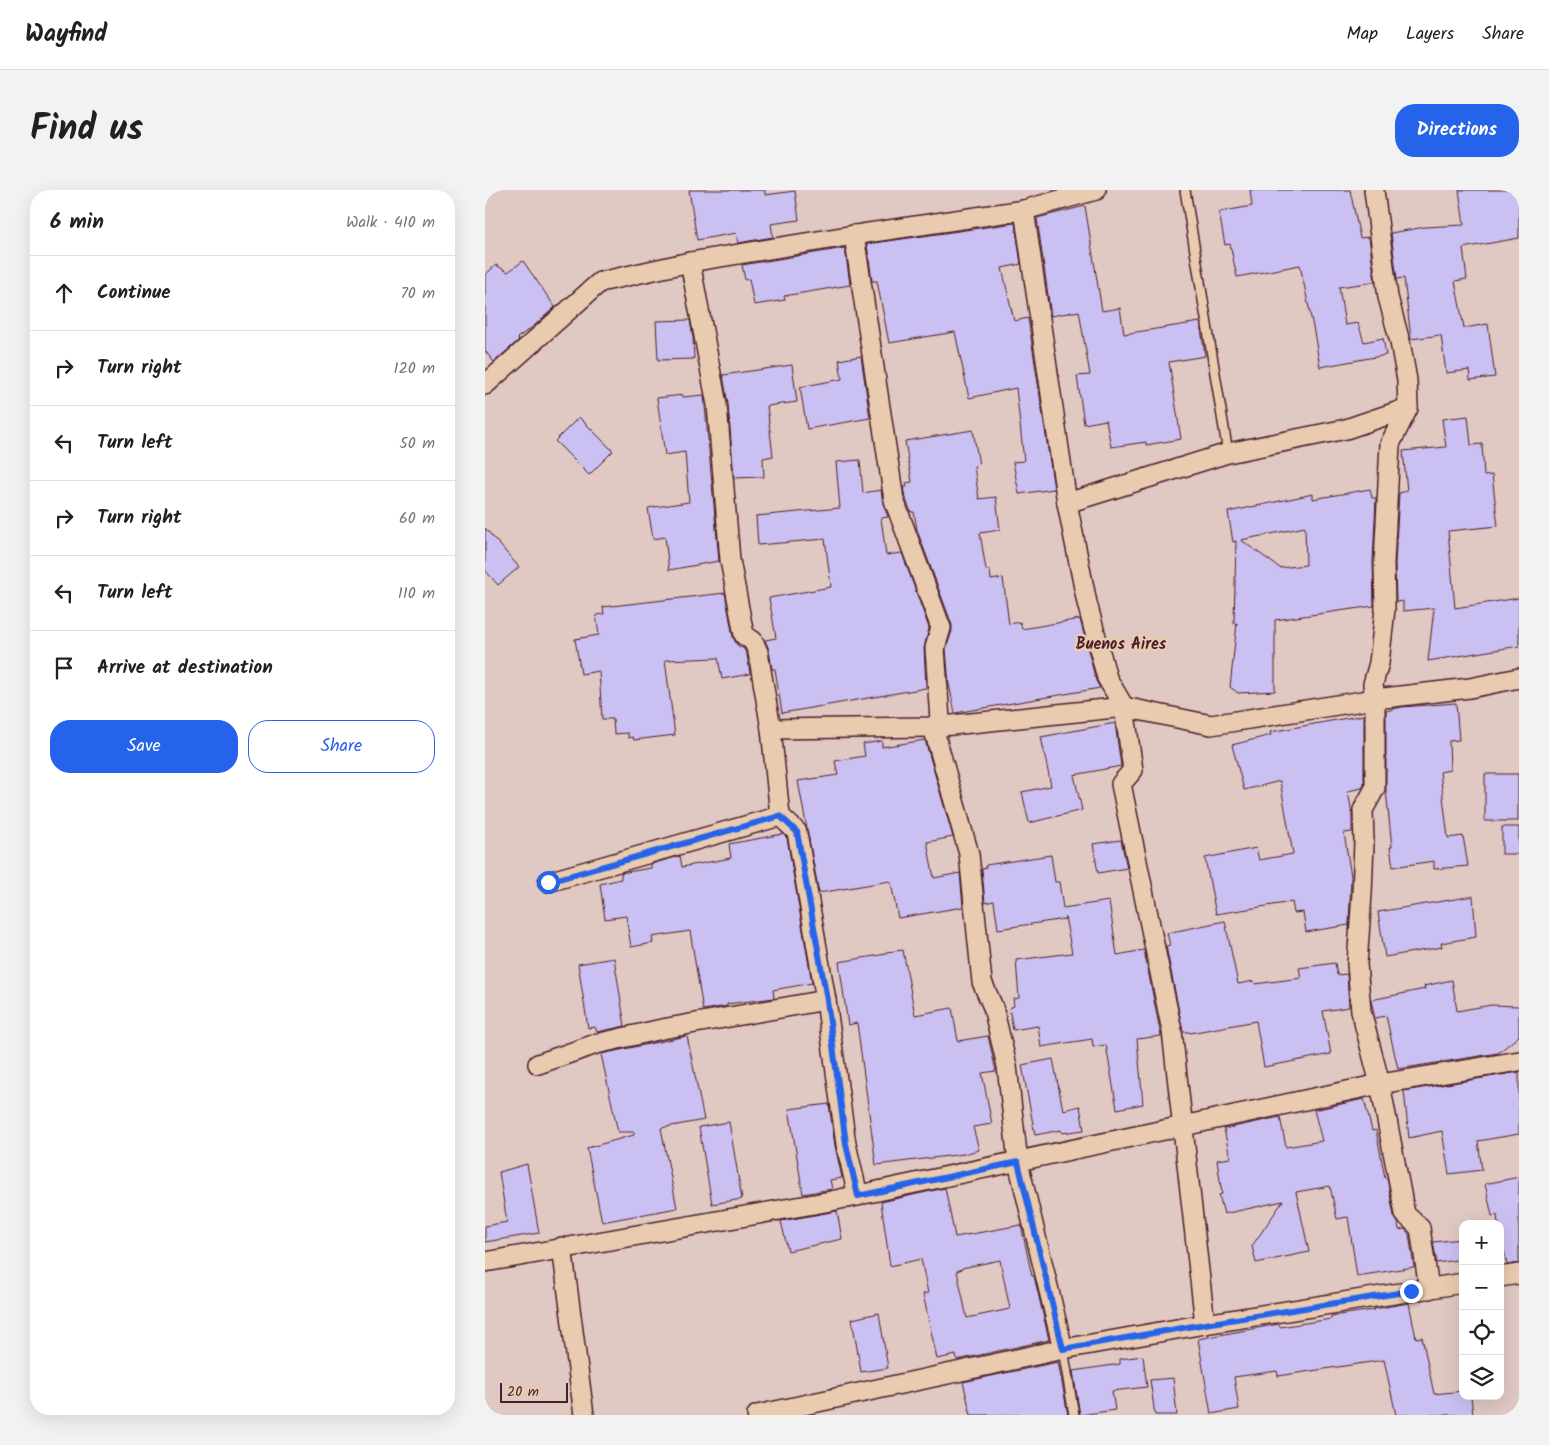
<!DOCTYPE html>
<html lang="en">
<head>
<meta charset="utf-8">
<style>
	body { margin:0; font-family:Kalam,sans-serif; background:#f2f2f2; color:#202124 }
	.controls { position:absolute; right:15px; bottom:15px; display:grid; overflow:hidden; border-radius:10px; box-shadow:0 5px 20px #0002 }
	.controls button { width:45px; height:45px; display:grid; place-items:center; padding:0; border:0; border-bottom:1px solid #e0e0e0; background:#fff; color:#202124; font:25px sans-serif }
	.scale { position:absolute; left:15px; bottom:12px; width:68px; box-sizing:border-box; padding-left:5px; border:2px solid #4a1f2b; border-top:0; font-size:14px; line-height:18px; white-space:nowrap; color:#4a1f2b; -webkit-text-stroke:4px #e9ccaf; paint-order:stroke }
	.stop { position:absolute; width:15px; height:15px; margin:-11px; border:4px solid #2563eb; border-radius:50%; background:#fff }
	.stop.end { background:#2563eb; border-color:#fff; box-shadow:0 1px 5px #0008 }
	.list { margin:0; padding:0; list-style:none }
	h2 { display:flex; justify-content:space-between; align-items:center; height:65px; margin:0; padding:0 20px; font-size:21px }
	h2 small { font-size:16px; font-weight:400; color:#757577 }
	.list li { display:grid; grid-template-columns:32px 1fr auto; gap:15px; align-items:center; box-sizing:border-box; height:75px; padding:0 20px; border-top:1px solid #e0e0e0 }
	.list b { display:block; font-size:19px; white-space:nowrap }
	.list em { font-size:16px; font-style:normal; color:#757577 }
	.actions { display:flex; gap:10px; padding:15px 20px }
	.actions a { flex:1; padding:11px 0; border:1px solid #2563eb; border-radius:20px; text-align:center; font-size:18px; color:#2563eb }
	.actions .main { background:#2563eb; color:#fff }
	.icon { flex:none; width:28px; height:28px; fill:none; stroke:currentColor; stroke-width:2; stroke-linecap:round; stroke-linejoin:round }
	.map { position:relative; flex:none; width:1034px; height:1225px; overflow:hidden; border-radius:20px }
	header { display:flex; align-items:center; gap:30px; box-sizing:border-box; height:70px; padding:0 25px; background:#fff; border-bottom:1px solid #e0e0e0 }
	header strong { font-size:24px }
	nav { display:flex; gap:28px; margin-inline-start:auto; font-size:18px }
	.intro { display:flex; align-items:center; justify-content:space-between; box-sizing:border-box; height:120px; padding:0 30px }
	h1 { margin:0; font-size:35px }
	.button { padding:12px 22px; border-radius:20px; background:#2563eb; color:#fff; font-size:18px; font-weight:700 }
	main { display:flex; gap:30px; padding:0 30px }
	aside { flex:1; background:#fff; border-radius:20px; box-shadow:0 5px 20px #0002 }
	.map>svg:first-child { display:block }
	.building { fill:#cbc0f2; stroke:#4a1f2b; fill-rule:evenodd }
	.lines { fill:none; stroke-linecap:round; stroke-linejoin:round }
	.lane-casing { stroke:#4a1f2b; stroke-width:12 }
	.street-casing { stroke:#4a1f2b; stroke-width:22 }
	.lane { stroke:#e9ccaf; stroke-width:9 }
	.street { stroke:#e9ccaf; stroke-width:19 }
	.route { stroke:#2563eb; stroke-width:6 }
	.labels { text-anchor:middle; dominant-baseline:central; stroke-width:5; stroke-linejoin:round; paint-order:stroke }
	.quarter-label { font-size:16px; font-weight:bold; fill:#4a1f2b; stroke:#e9ccaf }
</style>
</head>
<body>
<header>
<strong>Wayfind</strong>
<nav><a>Map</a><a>Layers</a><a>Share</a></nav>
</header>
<div class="intro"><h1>Find us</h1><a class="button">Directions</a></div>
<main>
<aside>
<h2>6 min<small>Walk · 410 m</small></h2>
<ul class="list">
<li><svg class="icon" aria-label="ahead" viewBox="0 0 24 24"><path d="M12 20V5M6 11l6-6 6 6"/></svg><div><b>Continue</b></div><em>70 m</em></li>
<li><svg class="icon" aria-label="right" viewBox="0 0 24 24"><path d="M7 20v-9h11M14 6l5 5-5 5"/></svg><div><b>Turn right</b></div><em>120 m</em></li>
<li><svg class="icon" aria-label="left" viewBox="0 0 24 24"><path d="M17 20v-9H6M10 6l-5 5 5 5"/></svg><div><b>Turn left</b></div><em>50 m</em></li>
<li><svg class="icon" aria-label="right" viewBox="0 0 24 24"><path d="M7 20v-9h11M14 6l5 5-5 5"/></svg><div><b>Turn right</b></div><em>60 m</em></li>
<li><svg class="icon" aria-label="left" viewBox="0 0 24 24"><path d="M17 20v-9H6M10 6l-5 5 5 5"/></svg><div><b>Turn left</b></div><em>110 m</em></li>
<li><svg class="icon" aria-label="arrive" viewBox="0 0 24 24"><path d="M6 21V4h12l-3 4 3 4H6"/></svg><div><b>Arrive at destination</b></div></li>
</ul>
<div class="actions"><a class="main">Save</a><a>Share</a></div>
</aside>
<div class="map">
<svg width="1034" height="1225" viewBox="0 0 1034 1225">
	<rect width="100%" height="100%" fill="#e0c8c3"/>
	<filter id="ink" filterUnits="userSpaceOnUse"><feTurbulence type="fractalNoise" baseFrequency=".02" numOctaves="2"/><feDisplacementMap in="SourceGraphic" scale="10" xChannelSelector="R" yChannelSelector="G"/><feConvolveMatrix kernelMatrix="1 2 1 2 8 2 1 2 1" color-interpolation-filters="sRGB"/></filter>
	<g filter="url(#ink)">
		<g class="building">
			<polygon points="204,0 280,0 280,5 310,1 314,30 286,34 288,47 253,53 251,43 212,50"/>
			<polygon points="765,0 865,0 875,48 884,47 890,92 854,97 860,135 873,133 879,152 898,148 901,165 835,177 829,142 815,75 752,87 745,54 740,55 734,22 767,16"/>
			<polygon points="974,0 1034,0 1034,48 978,58 982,89 970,91 979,138 1003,134 1010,187 985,190 984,180 961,183 956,145 926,149 919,88 912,89 906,43 940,37 979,35"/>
			<polygon points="600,16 617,121 635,118 639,144 715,132 720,166 684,172 696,249 661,255 661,252 626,257 621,230 599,234 592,186 605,185 594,121 566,126 552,28"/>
			<polygon points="530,33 536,74 517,78 529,131 543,128 569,299 534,304 528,272 539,271 531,198 484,208 470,142 404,153 392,91 387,91 382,54"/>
			<polygon points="360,58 365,95 299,106 300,110 269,115 264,89 260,90 257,75"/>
			<polygon points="38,71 70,117 49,136 32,148 34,150 9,172 0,161 0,85 11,75 23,82"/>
			<polygon points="205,130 208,148 209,169 173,170 171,131"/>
			<polygon points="376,166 385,228 322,239 315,197 357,189 354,170"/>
			<polygon points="307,175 312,212 282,216 288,266 278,268 279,287 249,288 243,214 238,185"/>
			<polygon points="198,205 198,207 219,205 234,371 184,380 180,347 168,349 163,318 204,312 200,262 180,265 172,208"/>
			<polygon points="983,226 986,255 997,254 999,286 1007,285 1013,336 963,341 970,418 1034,408 1034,456 943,471 949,418 918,421 918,411 911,412 910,373 914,303 922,301 918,261 961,257 957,229"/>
			<polygon points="94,227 128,261 104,285 70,251"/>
			<polygon points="488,240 494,275 489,276 494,309 511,307 515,340 495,343 501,380 505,380 506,390 518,388 524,434 535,432 537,439 595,429 611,491 615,498 470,523 464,494 461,459 467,441 467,435 432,340 429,322 426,322 420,307 418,297 422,297 421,293 427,292 420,251"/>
			<polygon points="375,270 378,303 396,300 398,314 403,327 396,328 401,365 417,363 444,438 439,458 441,498 297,523 290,479 287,479 284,460 280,450 291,448 284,408 346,397 340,349 273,355 271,326 355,318 351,272"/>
			<path d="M885 299 887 308H891L888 372 889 416 790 430V501L753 503 745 497 752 433 749 434 751 351 748 352 743 322 828 304V309ZM820 337 821 375 795 378 756 350Z"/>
			<polygon points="0,338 34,377 13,395 0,380"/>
			<polygon points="240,403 248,447 252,455 259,459 262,465 265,484 237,489 233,468 180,470 190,545 149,550 148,547 143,548 143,543 129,544 128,529 117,529 114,481 96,484 90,449 114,445 111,425 119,424 118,417"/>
			<polygon points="971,513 974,550 964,551 965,580 955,582 963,648 978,646 983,676 949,679 949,671 908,677 905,657 907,657 901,600 901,521 917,517"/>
			<polygon points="879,525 879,595 877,598 863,601 867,624 867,642 859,643 866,686 864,735 821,742 818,722 809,723 807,712 731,724 720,668 771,658 774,670 808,664 795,591 759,600 747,555 786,545 785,542"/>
			<polygon points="630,533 636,576 589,585 597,620 544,633 537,602 566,596 556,547"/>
			<polygon points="440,550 468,647 442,652 449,688 475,683 478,717 413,728 406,693 405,691 334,703 313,591 353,585 350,571 380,566 378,554 397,551 397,557"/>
			<rect x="1000" y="584" width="33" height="47"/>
			<rect x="1017" y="637" width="17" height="27"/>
			<polygon points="298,644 302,648 327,793 288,800 289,808 242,814 242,816 218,820 205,741 167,747 168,753 146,757 141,726 120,729 115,694 136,689 136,683 166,678 166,674 195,666 197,677 246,668 244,654"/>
			<polygon points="636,650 642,678 613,683 608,654"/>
			<polygon points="566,665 570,692 574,692 578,718 624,711 632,765 659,760 676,846 652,849 658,914 632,919 621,855 608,857 607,849 556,857 553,836 528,840 524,818 529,816 528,809 534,808 531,770 587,763 580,727 580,729 513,739 509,711 500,713 497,679 501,678 501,675"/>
			<polygon points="988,706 991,747 956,753 957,757 900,767 893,722"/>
			<polygon points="740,731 753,794 769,791 770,794 816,788 814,778 850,773 852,785 862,784 864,817 838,821 846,864 779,877 771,831 705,843 704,842 698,842 681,756 685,755 682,743"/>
			<polygon points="418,760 430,825 467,818 473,851 503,846 511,881 497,883 507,934 488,937 494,960 479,964 391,975 372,833 363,835 354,772 401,764 401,762"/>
			<polygon points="129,768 140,836 112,842 110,837 103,838 93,774"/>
			<polygon points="967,790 972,821 1006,815 1034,816 1034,846 1013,863 913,879 901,826 890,828 886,810 940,799 939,796"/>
			<polygon points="202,846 219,930 176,938 192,1018 117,1032 102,958 149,945 149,942 133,942 116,864"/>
			<polygon points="568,869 578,920 595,916 599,940 577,943 576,940 550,945 537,875"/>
			<polygon points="1034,882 1034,944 993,951 997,980 964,984 957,941 924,948 919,901"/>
			<polygon points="879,909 887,941 891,940 900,988 902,988 909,1026 913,1033 914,1040 920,1039 924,1044 929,1077 872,1086 863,1027 852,1029 845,996 811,1002 824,1062 771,1073 767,1056 798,1011 739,1024 734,1005 737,1004 732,970 745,968 739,939 795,927 801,957 837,951 829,920"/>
			<polygon points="344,914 350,956 357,988 345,990 347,999 318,1004 304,919"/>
			<polygon points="244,932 257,1009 227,1014 214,937"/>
			<polygon points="42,974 54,1043 0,1052 0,1036 22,1032 14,982"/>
			<polygon points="1034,987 1034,1073 1022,1075 1015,1043 1015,1034 1013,1034 1012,1025 1007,1026 1000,994"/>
			<path d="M460 998 470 1047 536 1035 547 1086H549L564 1150 472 1170 471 1165 452 1169 438 1104 443 1103 436 1069 405 1076 396 1012ZM515 1070 525 1119 482 1128 472 1081 477 1079V1078Z"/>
			<polygon points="352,1021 357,1049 303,1061 296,1031"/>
			<polygon points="978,1049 978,1069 952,1073 948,1052"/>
			<polygon points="924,1113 931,1148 937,1147 949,1204 978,1201 978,1206 986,1206 988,1225 911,1225 899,1170 793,1186 792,1181 749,1187 754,1219 726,1224 713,1149 794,1134 795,1137 846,1129 846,1126 889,1120 889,1119"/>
			<polygon points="394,1123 403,1178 376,1182 367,1129"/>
			<polygon points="658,1166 662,1197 627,1201 630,1220 595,1225 588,1181 635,1174 635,1169"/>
			<polygon points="573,1172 583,1225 486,1225 478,1192"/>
			<polygon points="688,1188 692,1225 670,1225 665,1190"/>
		</g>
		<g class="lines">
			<defs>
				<g id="lane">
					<polyline points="700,0 743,263"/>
					<polyline points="578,1159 589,1225"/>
				</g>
				<g id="street">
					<polyline points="889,0 903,107 915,152 922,190 923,218"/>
					<polyline points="539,20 582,313 602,413 622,488 639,517 648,580 636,594 687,841 720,1134"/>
					<polyline points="369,45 409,310 456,438 450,458 455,530 448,537 484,664 497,792 508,817 522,876 533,972 578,1159"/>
					<polyline points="205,72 232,215 245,370 259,445 268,451 273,462 286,539 295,626 312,642 341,810 361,954 373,1006 362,1008"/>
					<polyline points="0,195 115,92 205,72 369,45 539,20 611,0"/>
					<polyline points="582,313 743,263 861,239 923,218 905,254 899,373 900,419 894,473 888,494 890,509 890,598 878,620 879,652 877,704 872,774 876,821 895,894 920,1024 935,1038 944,1099"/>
					<polyline points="286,539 448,537 639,517 726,535 890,509 985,498 1034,488"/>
					<polyline points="63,692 295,626"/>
					<polyline points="53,874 111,854 177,839 341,810"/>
					<polyline points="77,1057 99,1225"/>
					<polyline points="0,1072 346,1011 895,894 1034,871"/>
					<polyline points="1015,1087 1034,1084"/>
					<polyline points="272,1225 578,1159 720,1134 978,1093"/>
				</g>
			</defs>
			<use href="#lane" class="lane-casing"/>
			<use href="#street" class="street-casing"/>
			<use href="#lane" class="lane"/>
			<use href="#street" class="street"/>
		</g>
	</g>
	<g class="lines" filter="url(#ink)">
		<polyline class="route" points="63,692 295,626 312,642 342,810 361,954 373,1006 533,972 578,1159 720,1134 926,1101"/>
	</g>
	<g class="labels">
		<g class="quarter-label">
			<text x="636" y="454">Buenos Aires</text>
		</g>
	</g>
</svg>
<div class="controls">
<button>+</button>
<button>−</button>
<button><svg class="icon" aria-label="locate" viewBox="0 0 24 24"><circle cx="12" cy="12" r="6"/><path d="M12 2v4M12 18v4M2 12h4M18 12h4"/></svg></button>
<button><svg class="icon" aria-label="layers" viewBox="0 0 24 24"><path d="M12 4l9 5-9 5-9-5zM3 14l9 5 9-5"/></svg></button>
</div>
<div class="scale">20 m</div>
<div class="stop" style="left:63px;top:692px"></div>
<div class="stop end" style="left:926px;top:1101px"></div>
</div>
</main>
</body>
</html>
